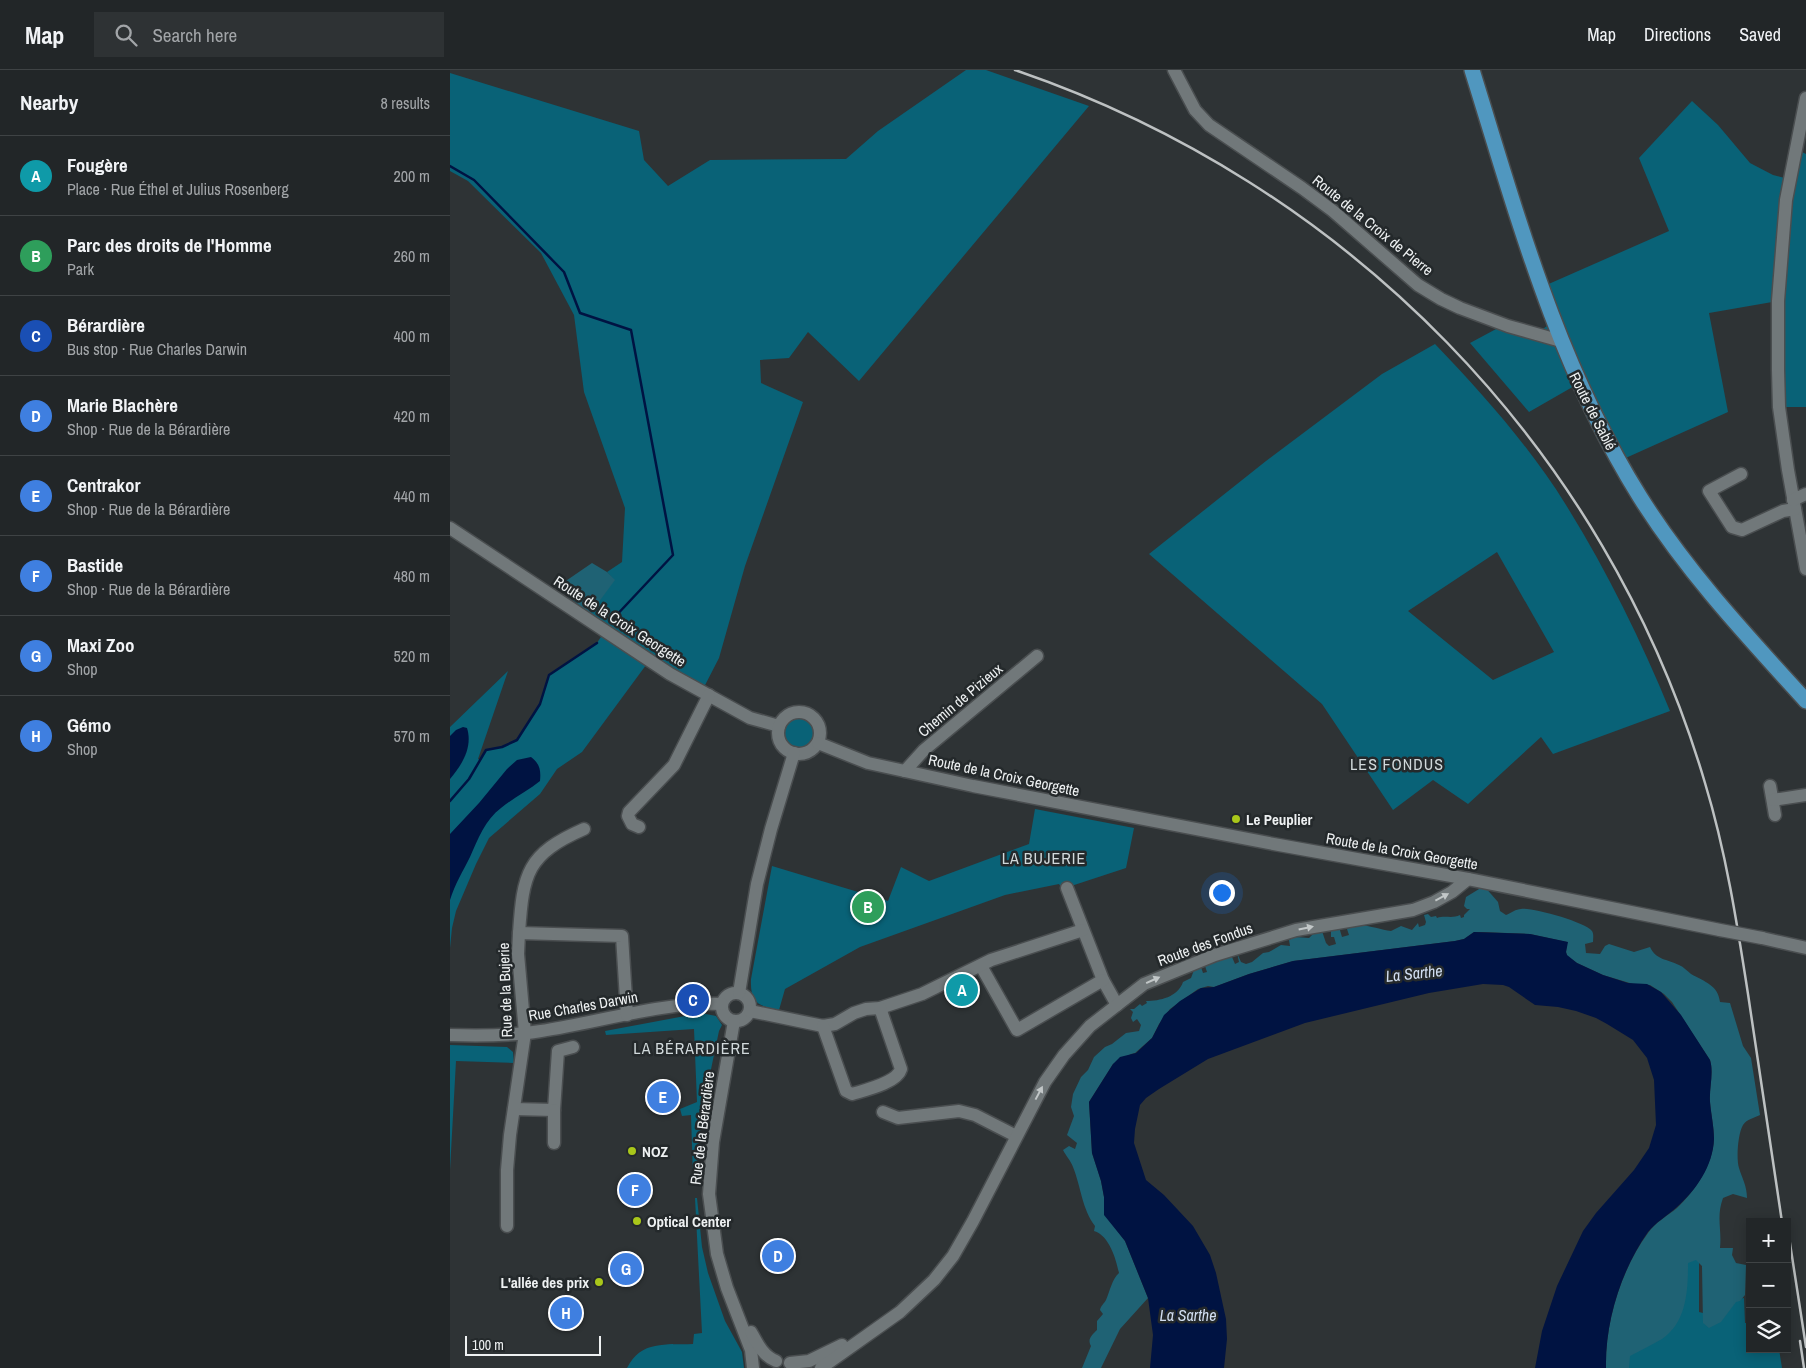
<!DOCTYPE html>
<html lang="en">
<head>
<meta charset="utf-8">
<style>
	body { margin:0; font-family:"Archivo Narrow",sans-serif; background:#2e3234; color:#f1f3f6 }
	.controls { position:absolute; right:15px; bottom:15px; display:grid; overflow:hidden; border-radius:0px; box-shadow:0 2px 12px #0003 }
	.controls button { width:45px; height:45px; display:grid; place-items:center; padding:0; border:0; border-bottom:1px solid #3f4345; background:#222628; color:#f1f3f6; font:25px sans-serif }
	.scale { position:absolute; left:15px; bottom:12px; width:136px; box-sizing:border-box; padding-left:5px; border:2px solid #eef1f2; border-top:0; font-size:14px; line-height:18px; white-space:nowrap; color:#eef1f2; -webkit-text-stroke:4px #24292b; paint-order:stroke }
	.you { position:absolute; left:771px; top:822px; width:18px; height:18px; margin:-12px; border:4px solid #fff; border-radius:50%; background:#1a73e8; box-shadow:0 0 0 8px #1a73e833 }
	.badge { display:grid; place-items:center; width:32px; height:32px; border-radius:50%; background:#0b8043; color:#fff; font-size:16px; font-weight:700 }
	.pin { position:absolute; translate:-50% -50%; border:2px solid #fff; box-shadow:0 1px 5px #0006 }
	.list { margin:0; padding:0; list-style:none }
	h2 { display:flex; justify-content:space-between; align-items:center; height:65px; margin:0; padding:0 20px; font-size:21px }
	h2 small { font-size:16px; font-weight:400; color:#a2a5a8 }
	.list li { display:grid; grid-template-columns:32px 1fr auto; gap:15px; align-items:center; box-sizing:border-box; height:80px; padding:0 20px; border-top:1px solid #3f4345 }
	.list b { display:block; font-size:19px; white-space:nowrap }
	.list p { margin:0; font-size:16px; white-space:nowrap; color:#a2a5a8 }
	.list em { font-size:16px; font-style:normal; color:#a2a5a8 }
	.icon { flex:none; width:28px; height:28px; fill:none; stroke:currentColor; stroke-width:2; stroke-linecap:round; stroke-linejoin:round }
	.map { position:relative; flex:none; width:1356px; height:1298px; overflow:hidden }
	header { display:flex; align-items:center; gap:30px; box-sizing:border-box; height:70px; padding:0 25px; background:#222628; border-bottom:1px solid #3f4345 }
	header strong { font-size:24px }
	nav { display:flex; gap:28px; margin-inline-start:auto; font-size:18px }
	.search { width:350px; height:45px; background:#2e3234; display:flex; align-items:center; gap:12px; box-sizing:border-box; padding:0 18px; border-radius:0px; color:#a2a5a8; font-size:19px }
	main { display:flex }
	aside { flex:1; background:#222628 }
	.map>svg:first-child { display:block }
	.green { fill:#096277; fill-rule:evenodd }
	.forest { fill:#1f6274 }
	.water { fill:#001342 }
	.lines { fill:none; stroke-linecap:round; stroke-linejoin:round }
	.stream { stroke:#001342; stroke-width:2.5 }
	.minor-casing { stroke:#4a4e50; stroke-width:15 }
	.major-casing { stroke:#4a4e50; stroke-width:18 }
	.minor { stroke:#71787a; stroke-width:12 }
	.major { stroke:#5097bf; stroke-width:15 }
	.rail { stroke:#bdc1c2; stroke-width:2.5 }
	.minor-bridge-casing { stroke:#4a4e50; stroke-width:15; stroke-linecap:butt }
	.minor-bridge { stroke:#71787a; stroke-width:12 }
	.oneway { fill:#c2c7c8 }
	.poi-dot { fill:#a9c71a; stroke:#24292b; stroke-width:2 }
	.labels { text-anchor:middle; dominant-baseline:central; stroke-width:5; stroke-linejoin:round; paint-order:stroke }
	.street-label { font-size:15px; fill:#eef1f2; stroke:#24292b }
	.poi-label { font-size:15px; font-weight:bold; fill:#eef1f2; stroke:#24292b; text-anchor:start }
	.neighbourhood-label { font-size:16px; letter-spacing:1px; fill:#d1d9db; stroke:#24292b }
	.water-label { font-size:16px; font-style:italic; fill:#d1def1; stroke:#24292b }
</style>
</head>
<body>
<header>
<strong>Map</strong>
<div class="search"><svg class="icon" aria-label="search" viewBox="0 0 24 24"><circle cx="10" cy="10" r="6"/><path d="M15 15l6 6"/></svg>Search here</div>
<nav><a>Map</a><a>Directions</a><a>Saved</a></nav>
</header>
<main>
<aside>
<h2>Nearby<small>8 results</small></h2>
<ul class="list">
<li><span class="badge" style="background:#0f9aa8">A</span><div><b>Fougère</b><p>Place · Rue Éthel et Julius Rosenberg</p></div><em>200 m</em></li>
<li><span class="badge" style="background:#2e9e5b">B</span><div><b>Parc des droits de l'Homme</b><p>Park</p></div><em>260 m</em></li>
<li><span class="badge" style="background:#1a4fb4">C</span><div><b>Bérardière</b><p>Bus stop · Rue Charles Darwin</p></div><em>400 m</em></li>
<li><span class="badge" style="background:#3f7fe0">D</span><div><b>Marie Blachère</b><p>Shop · Rue de la Bérardière</p></div><em>420 m</em></li>
<li><span class="badge" style="background:#3f7fe0">E</span><div><b>Centrakor</b><p>Shop · Rue de la Bérardière</p></div><em>440 m</em></li>
<li><span class="badge" style="background:#3f7fe0">F</span><div><b>Bastide</b><p>Shop · Rue de la Bérardière</p></div><em>480 m</em></li>
<li><span class="badge" style="background:#3f7fe0">G</span><div><b>Maxi Zoo</b><p>Shop</p></div><em>520 m</em></li>
<li><span class="badge" style="background:#3f7fe0">H</span><div><b>Gémo</b><p>Shop</p></div><em>570 m</em></li>
</ul>
</aside>
<div class="map">
<svg width="1356" height="1298" viewBox="0 0 1356 1298">
	<rect width="100%" height="100%" fill="#2e3335"/>
	<g class="green">
		<polygon points="516,0 536,0 639,36 409,311 358,262 339,288 310,290 311,313 353,332 295,496 269,588 252,621 199,591 132,682 107,699 90,724 39,768 26,794 6,841 2,858 0,878 0,657 58,601 28,689 30,690 36,680 52,677 67,671 90,634 99,605 147,573 154,562 136,549 164,510 157,502 172,492 175,438 134,322 124,245 91,183 18,111 0,101 0,3 189,61 194,90 218,116 260,90 396,89 428,61"/>
		<polygon points="1242,31 1268,55 1300,93 1323,105 1346,111 1352,82 1356,84 1356,337 1329,337 1328,231 1259,243 1278,342 1169,391 1126,315 1079,342 1020,273 1061,251 1090,261 1097,256 1085,220 1219,161 1189,88"/>
		<path d="M985 274C1033 324 1080 377 1116 435 1157 501 1191 570 1220 641L1103 684 1091 667 1018 734 983 710 943 740 872 634 699 484 816 391 932 304ZM1047 482 1104 582 1043 610 958 541Z"/>
		<circle cx="349" cy="663" r="16"/>
		<path d="M585 739 684 758 676 798 612 819 609 814 555 825 410 877 335 919 329 940C308 936 300 933 301 909L322 796 438 831 451 797 479 811 579 774Z"/>
		<path d="M251 943 266 946 272 955 269 961C259 1010 247 1058 247 1109L243 1108 241 1045 232 1046 230 1039 247 1032 244 959 156 965 155 961Z"/>
		<polygon points="0,975 57,977 63,982 64,993 6,991 0,1100"/>
		<path d="M245 1128H247L252 1177 258 1203 275 1251 292 1282 294 1298H177C191 1270 216 1275 243 1274L244 1264 252 1263Z"/>
		<polygon points="1249,1167 1249,1242 1265,1246 1270,1232 1294,1228 1295,1253 1300,1253 1300,1279 1329,1279 1332,1298 1156,1298"/>
	</g>
	<g class="forest">
		<polygon points="142,493 157,502 165,510 140,544 107,517"/>
		<path d="M1034 816 1048 832 1050 841 1056 845C1061 843 1066 839 1071 839 1081 837 1135 852 1142 861 1144 864 1143 868 1143 872L1135 874 1136 883 1150 884 1155 876 1159 874 1184 882 1200 877C1206 890 1217 889 1229 895 1234 897 1237 901 1241 904 1255 912 1268 915 1270 932L1280 933 1293 976 1301 988 1310 1045C1304 1048 1297 1049 1293 1055 1288 1063 1286 1089 1289 1098 1292 1108 1297 1116 1297 1128L1283 1124 1273 1128C1266 1147 1272 1159 1270 1178H1283L1282 1185 1286 1193 1296 1195 1295 1225 1290 1231 1286 1232 1271 1252 1259 1258 1253 1253 1252 1196 1246 1190 1238 1193C1238 1220 1237 1252 1212 1269 1202 1275 1191 1280 1180 1286L1179 1298H1156C1155 1252 1171 1200 1198 1163 1206 1152 1217 1146 1227 1138 1245 1121 1263 1095 1264 1069 1264 1057 1261 1044 1260 1032 1259 1018 1264 1003 1260 990L1222 932 1214 924 1200 915 1183 914 1153 905 1127 893 1117 886 1116 882 1117 872 1080 864 1032 862H1024L1014 869 1005 871 843 891 799 904 764 917 758 916 748 919 720 939 709 954 702 968 685 983 681 984 663 994 639 1032 642 1083 651 1111 654 1127V1143L675 1171 698 1228 670 1259 651 1298H632L641 1276C637 1269 642 1265 647 1260V1251L653 1244 650 1240C651 1235 654 1234 656 1230 660 1221 662 1209 669 1203 666 1190 660 1166 644 1161L645 1156C632 1139 631 1117 623 1097 621 1091 616 1086 613 1080L619 1076 625 1079 627 1073 617 1065 624 1046 621 1037 623 1024 631 1007 638 1000 644 987 655 977 662 974 676 963 689 961 691 955 687 949 683 952 681 948 683 942 680 939H684L690 934 692 936 697 933 696 931C710 931 728 927 733 912L741 908 744 900 751 897 753 903 757 902 755 896 761 892 782 887 785 894 789 892 787 883 791 892 796 894 802 892 813 883 819 882 831 875 840 876 839 870 845 867 859 868 864 863 872 861 876 873 879 876 886 874 884 867H881V859L889 857 892 867 899 865 897 859C909 850 928 860 941 861L951 856 962 860 968 853 969 857 975 855 976 852 974 845 978 844 981 847 986 846 987 848C995 845 1002 849 1010 845L1011 848 1014 847V845L1020 839H1017L1014 836 1016 827Z"/>
	</g>
	<g class="water">
		<path d="M13 657 17 658C23 677 12 695 0 709V666L6 660Z"/>
		<path d="M81 687C90 694 91 700 90 711 78 721 63 728 51 738 35 750 28 769 20 787 13 801 5 814 0 830V764L29 733 57 699 67 690Z"/>
		<path d="M1024 862 1080 864 1118 872 1116 882 1117 885 1127 893 1153 905 1178 913 1197 914 1211 922 1231 945 1260 990C1264 1003 1259 1018 1260 1032 1261 1044 1264 1057 1264 1069 1263 1096 1246 1120 1227 1137 1217 1146 1206 1152 1198 1162 1171 1200 1155 1252 1156 1298H1085L1092 1261 1107 1216 1133 1161 1146 1143 1184 1100 1199 1078 1206 1055 1204 1010 1197 988 1183 970 1157 954 1146 948 1126 941 1108 937 1085 935 1059 917 1053 915 1033 914 979 923 855 953 758 989 709 1019 696 1028 690 1035 685 1059 684 1073 696 1110 714 1125 743 1156 760 1185 766 1203 776 1249 777 1269 774 1298H700L703 1265 698 1228 675 1171 654 1145V1127L651 1111 642 1083 639 1032 663 994 670 987 686 983 702 968 714 945 730 931 751 918 764 917 799 904 843 891 1005 871 1014 869Z"/>
	</g>
	<g class="lines">
		<g class="stream">
			<polyline points="0,96 24,110 114,202 130,243 181,260 223,485 162,550"/>
			<polyline points="0,731 19,709 36,680 52,677 67,670 90,634 99,605 147,573"/>
		</g>
		<defs>
			<g id="minor">
				<polyline points="724,0 745,40 759,55 852,118 883,141 968,215 991,229 1010,238 1058,256 1111,271"/>
				<polyline points="1356,28 1336,130 1328,231 1328,300 1329,337 1338,400 1356,499"/>
				<polyline points="1291,404 1259,421 1282,457 1292,460 1333,441 1345,439"/>
				<polyline points="1343,430 1356,424"/>
				<polyline points="0,458 220,604 300,648 329,656"/>
				<circle cx="349" cy="663" r="21"/>
				<polyline points="368,673 418,693 523,716 829,775 1018,809 1270,860"/>
				<polyline points="455,701 474,680 587,586"/>
				<polyline points="1320,716 1325,745"/>
				<polyline points="1323,730 1356,725"/>
				<polyline points="189,757 182,754 178,746 179,742 224,695 259,625"/>
				<polyline points="617,818 653,910 667,935"/>
				<path d="M69 863C73 803 77 784 134 759"/>
				<polyline points="1312,868 1356,878"/>
				<polyline points="531,896 567,960 653,910"/>
				<circle cx="286" cy="937" r="14"/>
				<polyline points="289,923 307,814 321,759 344,683"/>
				<polyline points="300,941 373,956 385,954 404,943 416,939 430,938 472,924 541,890 633,860"/>
				<polyline points="284,951 263,1072 259,1124 267,1184 277,1218 301,1280 303,1298"/>
				<path d="M373 956 396 1021 402 1024C415 1020 447 1013 451 999L430 938"/>
				<path d="M0 965C31 966 61 966 91 961 151 952 211 932 272 934"/>
				<polyline points="64,1039 104,1040 108,981 123,977"/>
				<polyline points="433,1042 448,1048 509,1041 525,1045 566,1066"/>
				<polyline points="104,1073 104,1040"/>
				<polyline points="57,1156 57,1100 60,1065 75,963 68,884 69,863 172,866 177,945"/>
				<path d="M301 1262C307 1273 313 1286 326 1291"/>
				<polyline points="340,1293 359,1291 392,1275"/>
				<polyline points="371,1298 450,1242 484,1210 503,1186 523,1151 595,1012 614,985 640,956 694,914 765,885 846,860 963,840 984,832 1002,822 1018,809"/>
			</g>
			<path id="major" d="M1022 0C1068 148 1107 294 1190 427 1237 502 1297 566 1356 631"/>
		</defs>
		<use href="#minor" class="minor-casing"/>
		<use href="#major" class="major-casing"/>
		<use href="#minor" class="minor"/>
		<use href="#major" class="major"/>
		<g class="rail">
			<path d="M565 0C896 113 1156 376 1255 713 1276 782 1287 853 1298 924 1309 1000 1321 1076 1332 1152"/>
			<polyline points="1337,1154 1356,1277"/>
			<polyline points="1350,1271 1354,1298"/>
		</g>
		<defs>
			<polyline id="minor-bridge" points="1270,860 1312,868"/>
		</defs>
		<use href="#minor-bridge" class="minor-bridge-casing"/>
		<use href="#minor-bridge" class="minor-bridge"/>
	</g>
	<defs><path id="oneway-solid" d="M-6-.8H1V-3.2L6.5 0L1 3.2V.8H-6Z" transform="scale(1.25)"/></defs>
	<g class="oneway">
		<use href="#oneway-solid" transform="translate(992 827) rotate(-28)"/>
		<use href="#oneway-solid" transform="translate(856 858) rotate(-12)"/>
		<use href="#oneway-solid" transform="translate(703 910) rotate(-24)"/>
		<use href="#oneway-solid" transform="translate(589 1023) rotate(-62)"/>
	</g>
	<g class="poi-dot">
		<circle cx="786" cy="749" r="5"/>
		<circle cx="182" cy="1081" r="5"/>
		<circle cx="187" cy="1151" r="5"/>
		<circle cx="149" cy="1212" r="5"/>
	</g>
	<g class="labels">
		<g class="street-label">
			<text transform="translate(923 155) rotate(39)">Route de la Croix de Pierre</text>
			<text transform="translate(1143 341) rotate(63)">Route de Sablé</text>
			<text transform="translate(170 551) rotate(33)">Route de la Croix Georgette</text>
			<text transform="translate(510 630) rotate(-40)">Chemin de Pizieux</text>
			<text transform="translate(554 705) rotate(12)">Route de la Croix Georgette</text>
			<text transform="translate(952 781) rotate(10)">Route de la Croix Georgette</text>
			<text transform="translate(755 874) rotate(-20)">Route des Fondus</text>
			<text transform="translate(55 920) rotate(-92)">Rue de la Bujerie</text>
			<text transform="translate(133 936) rotate(-10)">Rue Charles Darwin</text>
			<text transform="translate(252 1058) rotate(-83)">Rue de la Bérardière</text>
		</g>
		<g class="poi-label">
			<text x="796" y="749">Le Peuplier</text>
			<text x="192" y="1081">NOZ</text>
			<text x="197" y="1151">Optical Center</text>
			<text x="139" y="1212" text-anchor="end">L'allée des prix</text>
		</g>
		<g class="neighbourhood-label">
			<text x="947" y="694">LES FONDUS</text>
			<text x="594" y="788">LA BUJERIE</text>
			<text x="242" y="978">LA BÉRARDIÈRE</text>
		</g>
		<g class="water-label">
			<text transform="translate(964 903) rotate(-6)">La Sarthe</text>
			<text x="738" y="1245">La Sarthe</text>
		</g>
	</g>
</svg>
<div class="controls">
<button>+</button>
<button>−</button>
<button><svg class="icon" aria-label="layers" viewBox="0 0 24 24"><path d="M12 4l9 5-9 5-9-5zM3 14l9 5 9-5"/></svg></button>
</div>
<div class="scale">100 m</div>
<div class="you"></div>
<div class="pin badge" style="left:512px;top:920px;background:#0f9aa8">A</div>
<div class="pin badge" style="left:418px;top:837px;background:#2e9e5b">B</div>
<div class="pin badge" style="left:243px;top:930px;background:#1a4fb4">C</div>
<div class="pin badge" style="left:328px;top:1186px;background:#3f7fe0">D</div>
<div class="pin badge" style="left:213px;top:1027px;background:#3f7fe0">E</div>
<div class="pin badge" style="left:185px;top:1120px;background:#3f7fe0">F</div>
<div class="pin badge" style="left:176px;top:1199px;background:#3f7fe0">G</div>
<div class="pin badge" style="left:116px;top:1243px;background:#3f7fe0">H</div>
</div>
</main>
</body>
</html>
